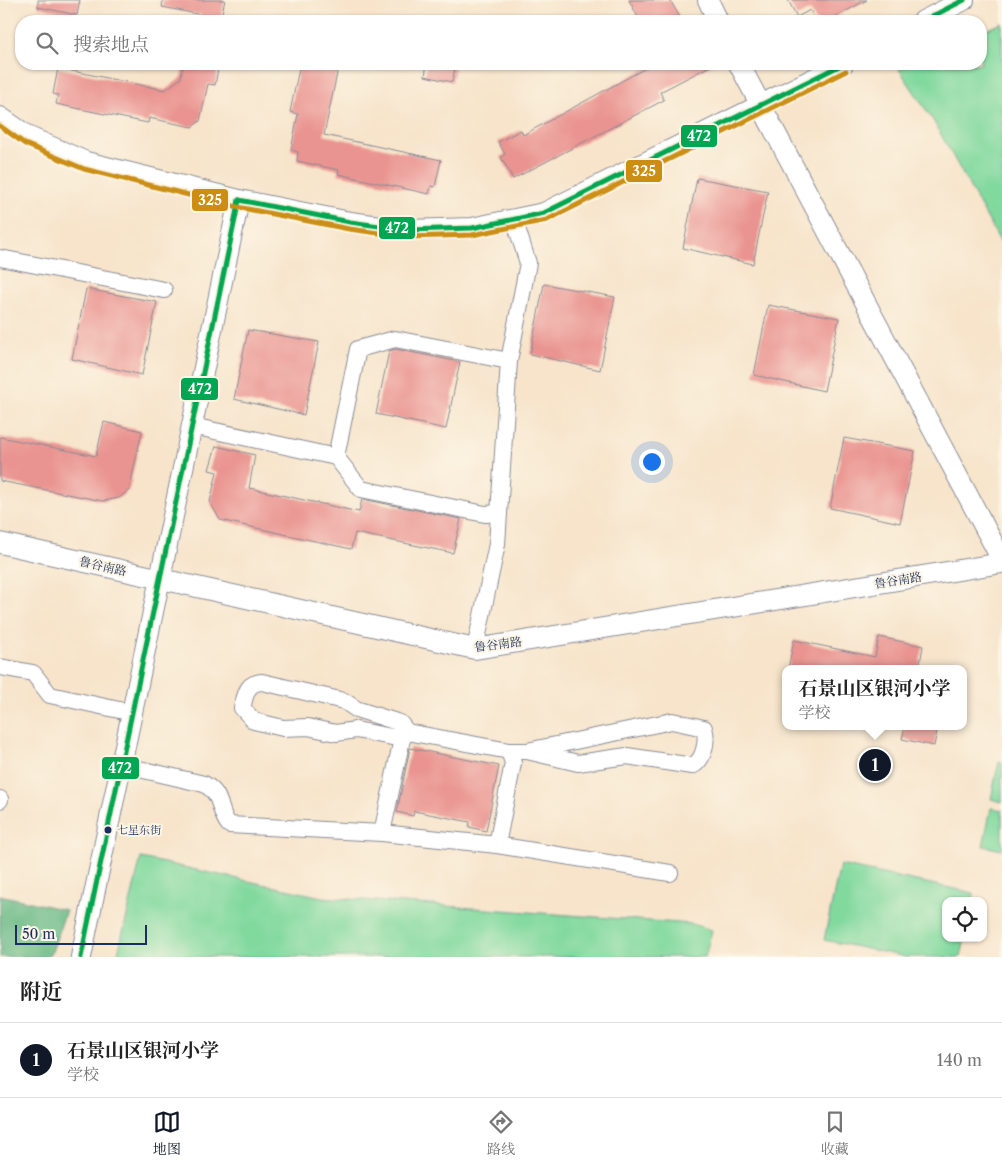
<!DOCTYPE html>
<html lang="zh">
<head>
<meta charset="utf-8">
<style>
	body { margin:0; font-family:"Libre Caslon Text","Noto Serif SC",serif; background:#f6f6f6; color:#222 }
	.controls { position:absolute; right:15px; bottom:15px; display:grid; overflow:hidden; border-radius:10px; box-shadow:0 1px 4px #0004 }
	.controls button { width:45px; height:45px; display:grid; place-items:center; padding:0; border:0; border-bottom:1px solid #e0e0e0; background:#fff; color:#222; font:25px sans-serif }
	.scale { position:absolute; left:15px; bottom:12px; width:132px; box-sizing:border-box; padding-left:5px; border:2px solid #1b2f5e; border-top:0; font-size:14px; line-height:18px; white-space:nowrap; color:#1b2f5e; -webkit-text-stroke:4px #fcf5e5; paint-order:stroke }
	.you { position:absolute; left:651px; top:461px; width:18px; height:18px; margin:-12px; border:4px solid #fff; border-radius:50%; background:#1a73e8; box-shadow:0 0 0 8px #1a73e833 }
	.badge { display:grid; place-items:center; width:32px; height:32px; border-radius:50%; background:#111827; color:#fff; font-size:16px; font-weight:700 }
	.pin { position:absolute; translate:-50% -50%; border:2px solid #fff; box-shadow:0 1px 5px #0006 }
	.popup { position:absolute; left:782px; top:665px; width:185px; height:65px; box-sizing:border-box; display:grid; place-content:center; border-radius:10px; background:#fff; filter:drop-shadow(0 1px 4px #0005); font-size:16px; white-space:nowrap; color:#767676 }
	.popup b { font-size:19px; color:#222 }
	.popup::after { content:''; position:absolute; left:50%; top:100%; margin-left:-10px; border:10px solid transparent; border-top-color:#fff }
	.list { margin:0; padding:0; list-style:none }
	h2 { display:flex; justify-content:space-between; align-items:center; height:65px; margin:0; padding:0 20px; font-size:21px }
	h2 small { font-size:16px; font-weight:400; color:#767676 }
	.list li { display:grid; grid-template-columns:32px 1fr auto; gap:15px; align-items:center; box-sizing:border-box; height:75px; padding:0 20px; border-top:1px solid #e0e0e0 }
	.list b { display:block; font-size:19px; white-space:nowrap }
	.list p { margin:0; font-size:16px; white-space:nowrap; color:#767676 }
	.list em { font-size:16px; font-style:normal; color:#767676 }
	.icon { flex:none; width:28px; height:28px; fill:none; stroke:currentColor; stroke-width:2; stroke-linecap:round; stroke-linejoin:round }
	.map { position:relative; flex:none; width:1002px; height:957px; overflow:hidden }
	.search { position:absolute; background:#fff; box-shadow:0 1px 4px #0004; left:15px; right:15px; top:15px; height:55px; display:flex; align-items:center; gap:12px; box-sizing:border-box; padding:0 18px; border-radius:20px; color:#767676; font-size:19px }
	.sheet { height:140px; background:#fff }
	nav { display:flex; justify-content:space-around; align-items:center; box-sizing:border-box; height:70px; border-top:1px solid #e0e0e0; background:#fff; font-size:14px; color:#767676 }
	nav a { display:grid; justify-items:center; gap:2px }
	nav .on { color:#111827 }
	.map>svg:first-child { display:block }
	.green { fill:#81d99e; stroke:#4e847e }
	.forest { fill:#68b985; stroke:#427472 }
	.building { fill:#ea9491 }
	.lines { fill:none; stroke-linecap:round; stroke-linejoin:round }
	.minor-casing { stroke:#898a94; stroke-width:18 }
	.tertiary-casing { stroke:#898a94; stroke-width:22 }
	.minor { stroke:#fff; stroke-width:16 }
	.tertiary { stroke:#fff; stroke-width:20 }
	.bus-1-casing { stroke:#fcf5e5; stroke-width:9 }
	.bus-2-casing { stroke:#fcf5e5; stroke-width:9 }
	.bus-1 { stroke:#00a651; stroke-width:5 }
	.bus-2 { stroke:#cb8e13; stroke-width:5 }
	.bus-dot { fill:#1b2f5e; stroke:#fcf5e5; stroke-width:2 }
	.labels { text-anchor:middle; dominant-baseline:central; stroke-width:4; stroke-linejoin:round; paint-order:stroke }
	.bus-label { font-size:11px; fill:#1b2f5e; stroke:#fcf5e5; text-anchor:start }
	.street-label { font-size:12px; fill:#1b2f5e; stroke:#fcf5e5 }
	.line-badge { stroke:#fcf5e5; stroke-width:2 }
	.badge-label { font-size:14px; text-anchor:middle; font-weight:bold; fill:#fff }
</style>
</head>
<body>
<div class="map">
<svg width="1002" height="957" viewBox="0 0 1002 957">
	<rect width="100%" height="100%" fill="#fcf5e5"/>
	<filter id="ink" filterUnits="userSpaceOnUse"><feTurbulence type="fractalNoise" baseFrequency=".02" numOctaves="2"/><feDisplacementMap in="SourceGraphic" scale="10" xChannelSelector="R" yChannelSelector="G"/><feConvolveMatrix kernelMatrix="1 2 1 2 8 2 1 2 1" color-interpolation-filters="sRGB"/></filter>
	<filter id="wash" filterUnits="userSpaceOnUse"><feTurbulence type="fractalNoise" baseFrequency=".0096" numOctaves="4" result="noise"/><feDisplacementMap in="SourceGraphic" scale="20" xChannelSelector="R" yChannelSelector="G"/><feGaussianBlur stdDeviation="1.12" result="paint"/><feColorMatrix in="noise" values="0 0 0 0 0 0 0 0 0 0 0 0 0 0 0 0 0 1.4 0 .05"/><feComposite in="paint" operator="in"/></filter>
	<g filter="url(#wash)">
		<rect width="100%" height="100%" fill="#f7e4cb"/>
		<g class="green">
			<polygon points="1002,23 1002,245 934,122 899,69 911,64 981,64 981,32"/>
			<polygon points="999,761 1002,762 1002,802 991,799"/>
			<polygon points="991,808 1002,810 1002,850 983,846"/>
			<polygon points="141,858 322,897 692,924 712,930 705,957 117,957"/>
			<polygon points="840,865 974,893 973,901 946,901 946,938 965,938 961,957 906,957 824,940"/>
		</g>
		<polygon class="forest" points="0,895 66,910 52,952 46,957 0,957"/>
		<g id="blocks">
			<g class="building">
				<polygon points="38,0 80,0 77,15 38,7"/>
				<polygon points="163,0 225,0 220,21 194,21 202,15 162,7"/>
				<polygon points="629,0 670,0 682,21 640,21"/>
				<polygon points="788,0 867,0 827,21 816,21 810,10 797,17"/>
				<polygon points="183,64 219,64 215,85 208,84 200,121 192,127 149,118 148,123 56,104 58,95 53,94 58,68 165,90 181,78"/>
				<polygon points="300,64 339,64 324,135 441,160 435,187 431,186 429,194 338,174 339,170 297,161 298,152 291,150 298,114 290,112"/>
				<polygon points="427,64 456,64 452,82 425,76"/>
				<polygon points="653,64 714,64 660,92 664,100 513,179 501,157 505,154 498,142 521,130 523,135"/>
				<polygon points="697,178 768,191 753,264 683,248"/>
				<polygon points="544,284 615,297 600,370 530,354"/>
				<polygon points="86,289 157,302 142,375 72,359"/>
				<polygon points="768,305 839,318 824,391 754,375"/>
				<polygon points="248,330 319,342 304,415 234,399"/>
				<polygon points="395,349 460,362 446,429 376,414 389,351"/>
				<polygon points="104,422 142,431 129,490 119,498 103,501 0,481 0,437 96,456"/>
				<polygon points="844,438 915,451 900,523 830,508"/>
				<polygon points="216,446 255,455 249,488 359,512 362,499 461,519 453,553 355,533 351,549 220,520 210,502 217,472 209,470"/>
				<polygon points="879,637 923,646 919,669 788,669 794,640 875,657"/>
				<polygon points="905,726 938,726 934,746 902,739"/>
				<polygon points="410,748 499,766 486,831 469,827 470,822 414,811 413,816 397,812"/>
			</g>
		</g>
	</g>
	<g filter="url(#ink)">
		<use href="#blocks" fill-opacity="0" stroke="#898a94" stroke-width="1"/>
		<g class="lines">
			<defs>
				<g id="minor">
					<polyline points="0,258 164,290"/>
					<polyline points="192,426 336,457 361,489 485,514 499,513"/>
					<polyline points="336,457 358,349 395,339 509,361"/>
					<polyline points="475,649 497,544 509,361 528,263 514,219"/>
					<polyline points="0,667 33,673 50,695 133,713"/>
					<path d="M402 739 356 730 336 733 308 727 283 728 254 721 242 708C246 694 246 683 262 682L344 701 356 709 400 723 407 732"/>
					<path d="M509 751H527L672 721 704 728C708 740 704 761 692 766L627 756 578 763 527 751"/>
					<path d="M122 765 204 784C224 795 217 810 229 825L382 833 497 845 670 873"/>
					<polyline points="0,799 0,800"/>
					<polyline points="382,833 402,739 407,732 509,751 513,763 497,845"/>
				</g>
				<g id="tertiary">
					<polyline points="708,0 718,21"/>
					<polyline points="923,21 964,0"/>
					<polyline points="739,64 1002,560"/>
					<polyline points="0,117 29,137 86,162 239,200 350,222 409,230 472,228 544,213 843,64"/>
					<polyline points="0,543 475,649 1002,563"/>
					<polyline points="81,957 239,200"/>
				</g>
			</defs>
			<use href="#minor" class="minor-casing"/>
			<use href="#tertiary" class="tertiary-casing"/>
			<use href="#minor" class="minor"/>
			<use href="#tertiary" class="tertiary"/>
			<defs>
				<g id="bus-1">
					<polyline points="923,21 964,0"/>
					<polyline points="239,200 350,222 409,230 472,228 544,213 843,64"/>
					<polyline points="81,957 239,200"/>
				</g>
				<polyline id="bus-2" points="0,126 25,144 84,169 237,207 349,229 408,237 472,235 547,220 846,71"/>
			</defs>
			<use href="#bus-1" class="bus-1-casing"/>
			<use href="#bus-2" class="bus-2-casing"/>
			<use href="#bus-1" class="bus-1"/>
			<use href="#bus-2" class="bus-2"/>
		</g>
	</g>
	<circle class="bus-dot" cx="108" cy="830" r="4.5"/>
	<g class="labels">
		<g class="bus-label">
			<text x="117" y="830">七星东街</text>
		</g>
		<g class="street-label">
			<text transform="translate(103 566) rotate(13)">鲁谷南路</text>
			<text transform="translate(898 580) rotate(-9)">鲁谷南路</text>
			<text transform="translate(498 644) rotate(-7)">鲁谷南路</text>
		</g>
	</g>
	<g class="line-badge">
		<rect x="680" y="124" width="38" height="24" rx="5" fill="#00a651"/>
		<rect x="625" y="159" width="38" height="24" rx="5" fill="#cb8e13"/>
		<rect x="191" y="188" width="38" height="24" rx="5" fill="#cb8e13"/>
		<rect x="378" y="216" width="38" height="24" rx="5" fill="#00a651"/>
		<rect x="180" y="377" width="39" height="24" rx="5" fill="#00a651"/>
		<rect x="101" y="756" width="39" height="24" rx="5" fill="#00a651"/>
	</g>
	<g class="badge-label">
		<text x="699" y="141">472</text>
		<text x="644" y="176">325</text>
		<text x="210" y="205">325</text>
		<text x="397" y="233">472</text>
		<text x="200" y="394">472</text>
		<text x="120" y="773">472</text>
	</g>
</svg>
<div class="controls">
<button><svg class="icon" aria-label="locate" viewBox="0 0 24 24"><circle cx="12" cy="12" r="6"/><path d="M12 2v4M12 18v4M2 12h4M18 12h4"/></svg></button>
</div>
<div class="scale">50 m</div>
<div class="you"></div>
<div class="pin badge" style="left:875px;top:765px">1</div>
<div class="popup"><b>石景山区银河小学</b>学校</div>
<div class="search"><svg class="icon" aria-label="search" viewBox="0 0 24 24"><circle cx="10" cy="10" r="6"/><path d="M15 15l6 6"/></svg>搜索地点</div>
</div>
<section class="sheet">
<h2>附近<small></small></h2>
<ul class="list">
<li><span class="badge">1</span><div><b>石景山区银河小学</b><p>学校</p></div><em>140 m</em></li>
</ul>
</section>
<nav>
<a class="on"><svg class="icon" aria-label="map" viewBox="0 0 24 24"><path d="M3 6l6-2 6 2 6-2v14l-6 2-6-2-6 2zM9 4v14M15 6v14"/></svg>地图</a>
<a><svg class="icon" aria-label="directions" viewBox="0 0 24 24"><path d="M12 3l9 9-9 9-9-9zM9 14v-3h6M13 9l2 2-2 2"/></svg>路线</a>
<a><svg class="icon" aria-label="saved" viewBox="0 0 24 24"><path d="M7 4h10v16l-5-4-5 4z"/></svg>收藏</a>
</nav>
</body>
</html>
